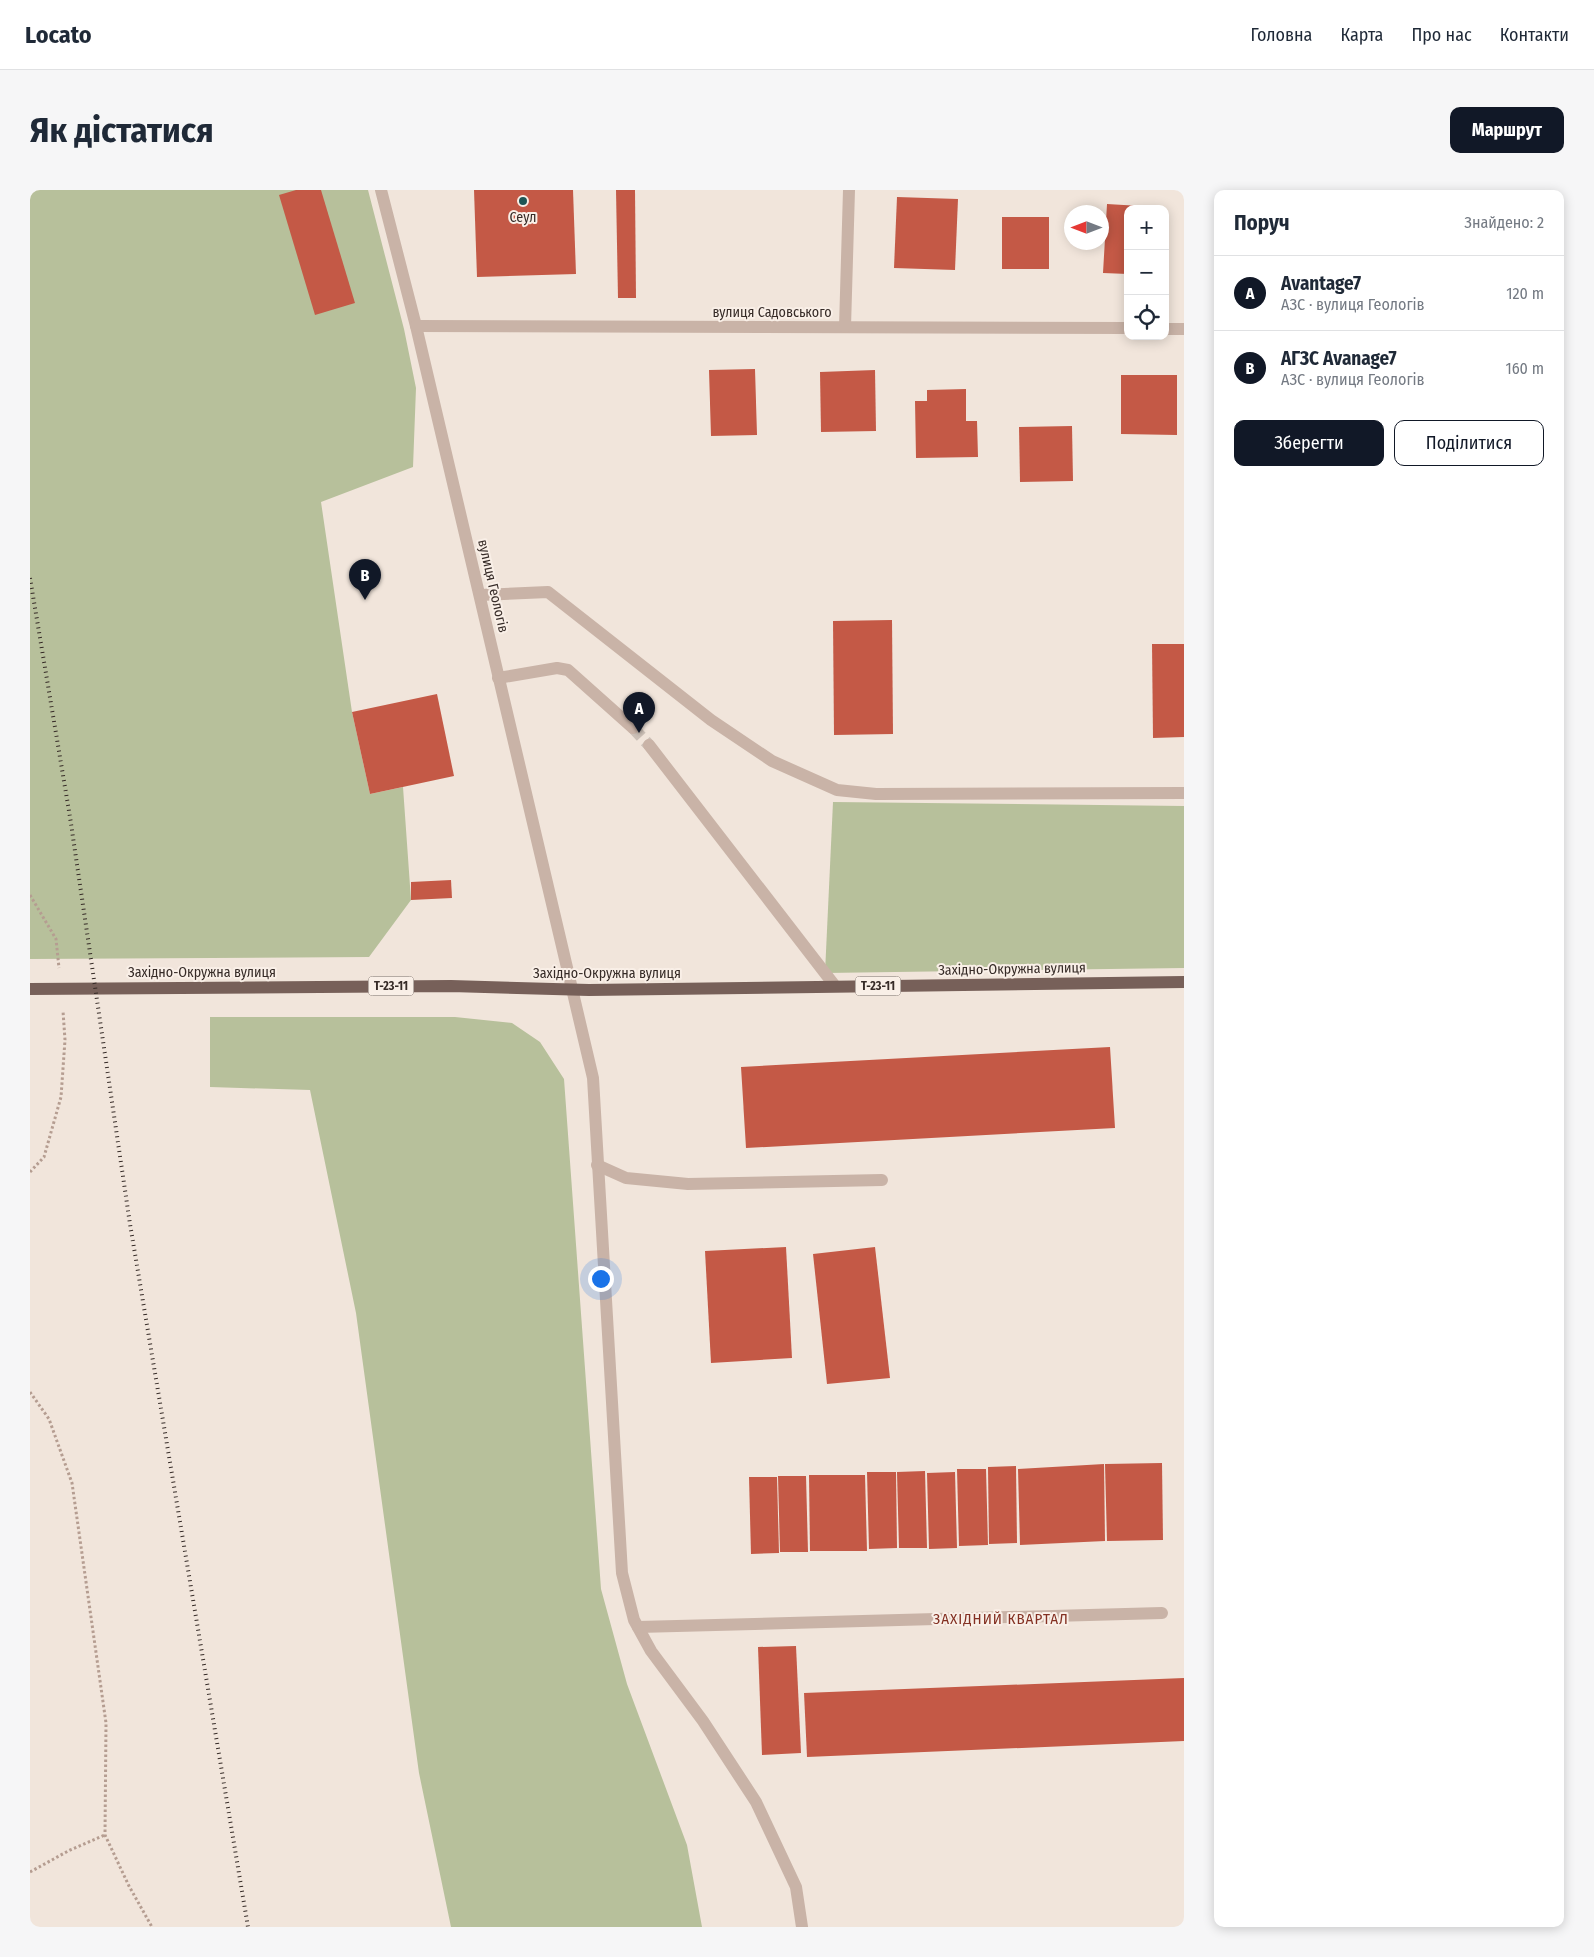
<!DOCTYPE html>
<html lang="uk">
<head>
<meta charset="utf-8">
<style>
	body { margin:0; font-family:"Fira Sans Condensed",sans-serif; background:#f6f6f7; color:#1f2937 }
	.controls { position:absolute; right:15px; top:15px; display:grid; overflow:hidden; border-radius:10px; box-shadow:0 2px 12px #0003 }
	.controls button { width:45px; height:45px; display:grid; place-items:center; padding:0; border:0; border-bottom:1px solid #e0e1e3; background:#fff; color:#1f2937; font:25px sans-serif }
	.compass { position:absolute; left:1034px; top:15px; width:45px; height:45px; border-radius:50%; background:#fff; box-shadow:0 2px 12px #0003; rotate:270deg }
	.you { position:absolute; left:570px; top:1088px; width:18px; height:18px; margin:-12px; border:4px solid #fff; border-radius:50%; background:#1a73e8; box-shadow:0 0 0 8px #1a73e833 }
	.badge { display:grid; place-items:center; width:32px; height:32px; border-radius:50%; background:#111827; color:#fff; font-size:16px; font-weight:700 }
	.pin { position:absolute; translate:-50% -41px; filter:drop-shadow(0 1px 2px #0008) }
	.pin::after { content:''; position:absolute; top:26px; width:18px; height:15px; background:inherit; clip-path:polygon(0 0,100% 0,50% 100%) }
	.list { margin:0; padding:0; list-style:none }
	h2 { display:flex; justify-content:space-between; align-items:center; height:65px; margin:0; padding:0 20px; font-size:21px }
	h2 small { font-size:16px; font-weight:400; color:#747a83 }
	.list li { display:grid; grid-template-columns:32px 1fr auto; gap:15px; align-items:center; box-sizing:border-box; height:75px; padding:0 20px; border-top:1px solid #e0e1e3 }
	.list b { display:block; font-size:19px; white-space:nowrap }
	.list p { margin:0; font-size:16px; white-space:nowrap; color:#747a83 }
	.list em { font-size:16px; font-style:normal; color:#747a83 }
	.actions { display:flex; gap:10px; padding:15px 20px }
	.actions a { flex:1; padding:11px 0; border:1px solid #111827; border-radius:10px; text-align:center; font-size:18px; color:#111827 }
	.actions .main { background:#111827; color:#fff }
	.icon { flex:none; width:28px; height:28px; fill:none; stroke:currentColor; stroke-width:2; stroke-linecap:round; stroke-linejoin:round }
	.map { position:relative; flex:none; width:1154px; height:1737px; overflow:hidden; border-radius:10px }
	header { display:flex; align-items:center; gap:30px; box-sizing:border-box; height:70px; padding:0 25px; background:#fff; border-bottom:1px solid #e0e1e3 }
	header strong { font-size:24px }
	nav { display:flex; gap:28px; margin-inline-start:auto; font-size:18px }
	.intro { display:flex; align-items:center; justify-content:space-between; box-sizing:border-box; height:120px; padding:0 30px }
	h1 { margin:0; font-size:35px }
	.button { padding:12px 22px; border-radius:10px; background:#111827; color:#fff; font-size:18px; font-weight:700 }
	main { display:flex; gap:30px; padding:0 30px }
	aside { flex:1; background:#fff; border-radius:10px; box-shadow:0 2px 12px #0003 }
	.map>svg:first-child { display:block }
	.green { fill:#b7c09b }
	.building { fill:#c45946 }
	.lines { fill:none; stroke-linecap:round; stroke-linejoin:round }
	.minor-tunnel { stroke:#ccc0b7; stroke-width:12; stroke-dasharray:12 6; stroke-linecap:butt }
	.path { stroke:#b59d91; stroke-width:3; stroke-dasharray:2.5 2.5; stroke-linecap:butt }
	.minor { stroke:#c9b3a7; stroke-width:12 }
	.major { stroke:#776059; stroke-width:12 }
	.rail { stroke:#362b27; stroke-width:4; stroke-dasharray:1 4; stroke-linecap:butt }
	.poi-dot { fill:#1e5655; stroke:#f9efe7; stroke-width:2 }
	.labels { text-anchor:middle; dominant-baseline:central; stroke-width:4; stroke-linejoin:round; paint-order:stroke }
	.shield { fill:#f9efe7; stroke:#706661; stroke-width:1 }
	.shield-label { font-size:12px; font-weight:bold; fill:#362b27 }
	.poi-label { font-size:14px; fill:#362b27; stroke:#f9efe7 }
	.street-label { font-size:14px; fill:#362b27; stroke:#f9efe7 }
	.neighbourhood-label { font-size:15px; letter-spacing:1px; fill:#833022; stroke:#f9efe7 }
</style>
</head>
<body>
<header>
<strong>Locato</strong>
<nav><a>Головна</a><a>Карта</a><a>Про нас</a><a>Контакти</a></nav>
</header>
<div class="intro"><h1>Як дістатися</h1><a class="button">Маршрут</a></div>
<main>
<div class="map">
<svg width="1154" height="1737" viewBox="0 0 1154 1737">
	<rect width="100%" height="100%" fill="#f1e5db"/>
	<g class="green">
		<polygon points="0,0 338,0 374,139 386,198 383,277 291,312 322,522 340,604 373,597 381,710 339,767 0,769"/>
		<polygon points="803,612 1154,616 1154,778 795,783"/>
		<polygon points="180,827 425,827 482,833 510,852 534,889 571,1399 597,1494 657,1655 672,1737 421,1737 389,1583 326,1123 280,900 180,897"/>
	</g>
	<g class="building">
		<polygon points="266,0 291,0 325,113 285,125 249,5"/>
		<polygon points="444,0 543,0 546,84 447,87"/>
		<polygon points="586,0 605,0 606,108 588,108"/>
		<polygon points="867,7 928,9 925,80 864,78"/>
		<polygon points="1077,14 1127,17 1127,19 1098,19 1098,84 1073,83"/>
		<rect x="972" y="27" width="47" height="52"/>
		<polygon points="725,179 727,245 681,246 679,180"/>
		<polygon points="845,180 846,241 791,242 790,182"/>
		<polygon points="1091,185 1147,185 1147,245 1091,244"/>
		<polygon points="936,199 936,231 947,231 948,267 886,268 885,211 897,211 897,200"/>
		<polygon points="1042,236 1043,291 990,292 989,237"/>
		<polygon points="862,430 863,544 804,545 803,431"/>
		<polygon points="1122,454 1154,454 1154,547 1123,548"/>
		<polygon points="407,504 424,586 340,604 322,522"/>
		<polygon points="421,690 422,708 381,710 381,692"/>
		<polygon points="1080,857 1085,938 716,958 711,877"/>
		<polygon points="756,1057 762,1168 681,1173 675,1061"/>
		<polygon points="845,1057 860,1188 797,1194 783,1064"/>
		<polygon points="1132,1273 1133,1350 1077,1351 1075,1274"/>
		<polygon points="1074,1274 1075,1351 990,1355 988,1279"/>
		<polygon points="986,1276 987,1353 959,1354 958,1277"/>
		<polygon points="927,1279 956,1279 958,1355 929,1356"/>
		<polygon points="895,1281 897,1358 869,1358 867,1282"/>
		<polygon points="837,1282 866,1282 867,1358 839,1359"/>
		<polygon points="925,1282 927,1358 899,1359 897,1283"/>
		<polygon points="779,1285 835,1285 837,1361 780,1361"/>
		<polygon points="748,1286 776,1286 778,1362 750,1362"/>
		<polygon points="719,1287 747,1287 749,1363 721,1364"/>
		<polygon points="766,1456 771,1563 732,1565 728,1457"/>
		<polygon points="1154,1488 1154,1551 777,1567 774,1503"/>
	</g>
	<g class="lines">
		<polyline class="minor-tunnel" points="603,538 619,555"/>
		<g class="path">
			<polyline points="0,705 26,749 29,778"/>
			<polyline points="0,982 14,967 31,907 35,850 33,821"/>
			<polyline points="0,1202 19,1229 42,1293 76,1533 75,1645 99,1696 122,1737"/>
			<polyline points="0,1682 40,1660 75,1645"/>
		</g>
		<g class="minor">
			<polyline points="351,0 386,136 563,888 592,1383 604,1430 621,1461 673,1531 726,1612 766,1697 772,1737"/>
			<polyline points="386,136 1098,138"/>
			<polyline points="815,137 819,0"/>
			<polyline points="1135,139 1154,139"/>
			<polyline points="450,405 518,402 681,530 742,571 807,600 846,604 1154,603"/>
			<polyline points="468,488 527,478 538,480 603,538"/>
			<polyline points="619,555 805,796"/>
			<polyline points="567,975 596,988 658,994 852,990"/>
			<polyline points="608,1437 1132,1423"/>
		</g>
		<polyline class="major" points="0,799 421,796 559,800 1154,792"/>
		<polyline class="rail" points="0,388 40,627 100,1034 218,1737"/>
	</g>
	<circle class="poi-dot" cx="493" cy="11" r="5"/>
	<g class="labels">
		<g class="shield">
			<rect x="338.5" y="786.5" width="45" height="19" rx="4"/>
			<rect x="825.5" y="786.5" width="45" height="19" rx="4"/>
		</g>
		<g class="shield-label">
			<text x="361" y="796">Т-23-11</text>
			<text x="848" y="796">Т-23-11</text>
		</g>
		<g class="poi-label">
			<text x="493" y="27">Сеул</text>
		</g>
		<g class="street-label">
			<text x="742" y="122">вулиця Садовського</text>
			<text transform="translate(463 396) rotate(77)">вулиця Геологів</text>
			<text transform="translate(982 779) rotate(-1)">Західно-Окружна вулиця</text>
			<text x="172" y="782">Західно-Окружна вулиця</text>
			<text x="577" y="783">Західно-Окружна вулиця</text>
		</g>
		<g class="neighbourhood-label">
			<text x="971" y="1429">ЗАХІДНИЙ КВАРТАЛ</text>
		</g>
	</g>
</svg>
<div class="controls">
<button>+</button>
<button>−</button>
<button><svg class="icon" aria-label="locate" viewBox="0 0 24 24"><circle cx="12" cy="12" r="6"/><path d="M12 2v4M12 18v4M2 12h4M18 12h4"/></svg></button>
</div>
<svg class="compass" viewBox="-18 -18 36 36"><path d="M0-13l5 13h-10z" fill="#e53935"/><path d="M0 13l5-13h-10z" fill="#747a83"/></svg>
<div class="you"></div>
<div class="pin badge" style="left:609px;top:543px">A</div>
<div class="pin badge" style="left:335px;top:410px">B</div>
</div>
<aside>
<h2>Поруч<small>Знайдено: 2</small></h2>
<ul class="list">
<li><span class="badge">A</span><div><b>Avantage7</b><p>АЗС · вулиця Геологів</p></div><em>120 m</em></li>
<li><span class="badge">B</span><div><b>АГЗС Avanage7</b><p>АЗС · вулиця Геологів</p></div><em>160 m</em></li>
</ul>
<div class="actions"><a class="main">Зберегти</a><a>Поділитися</a></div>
</aside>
</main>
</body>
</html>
